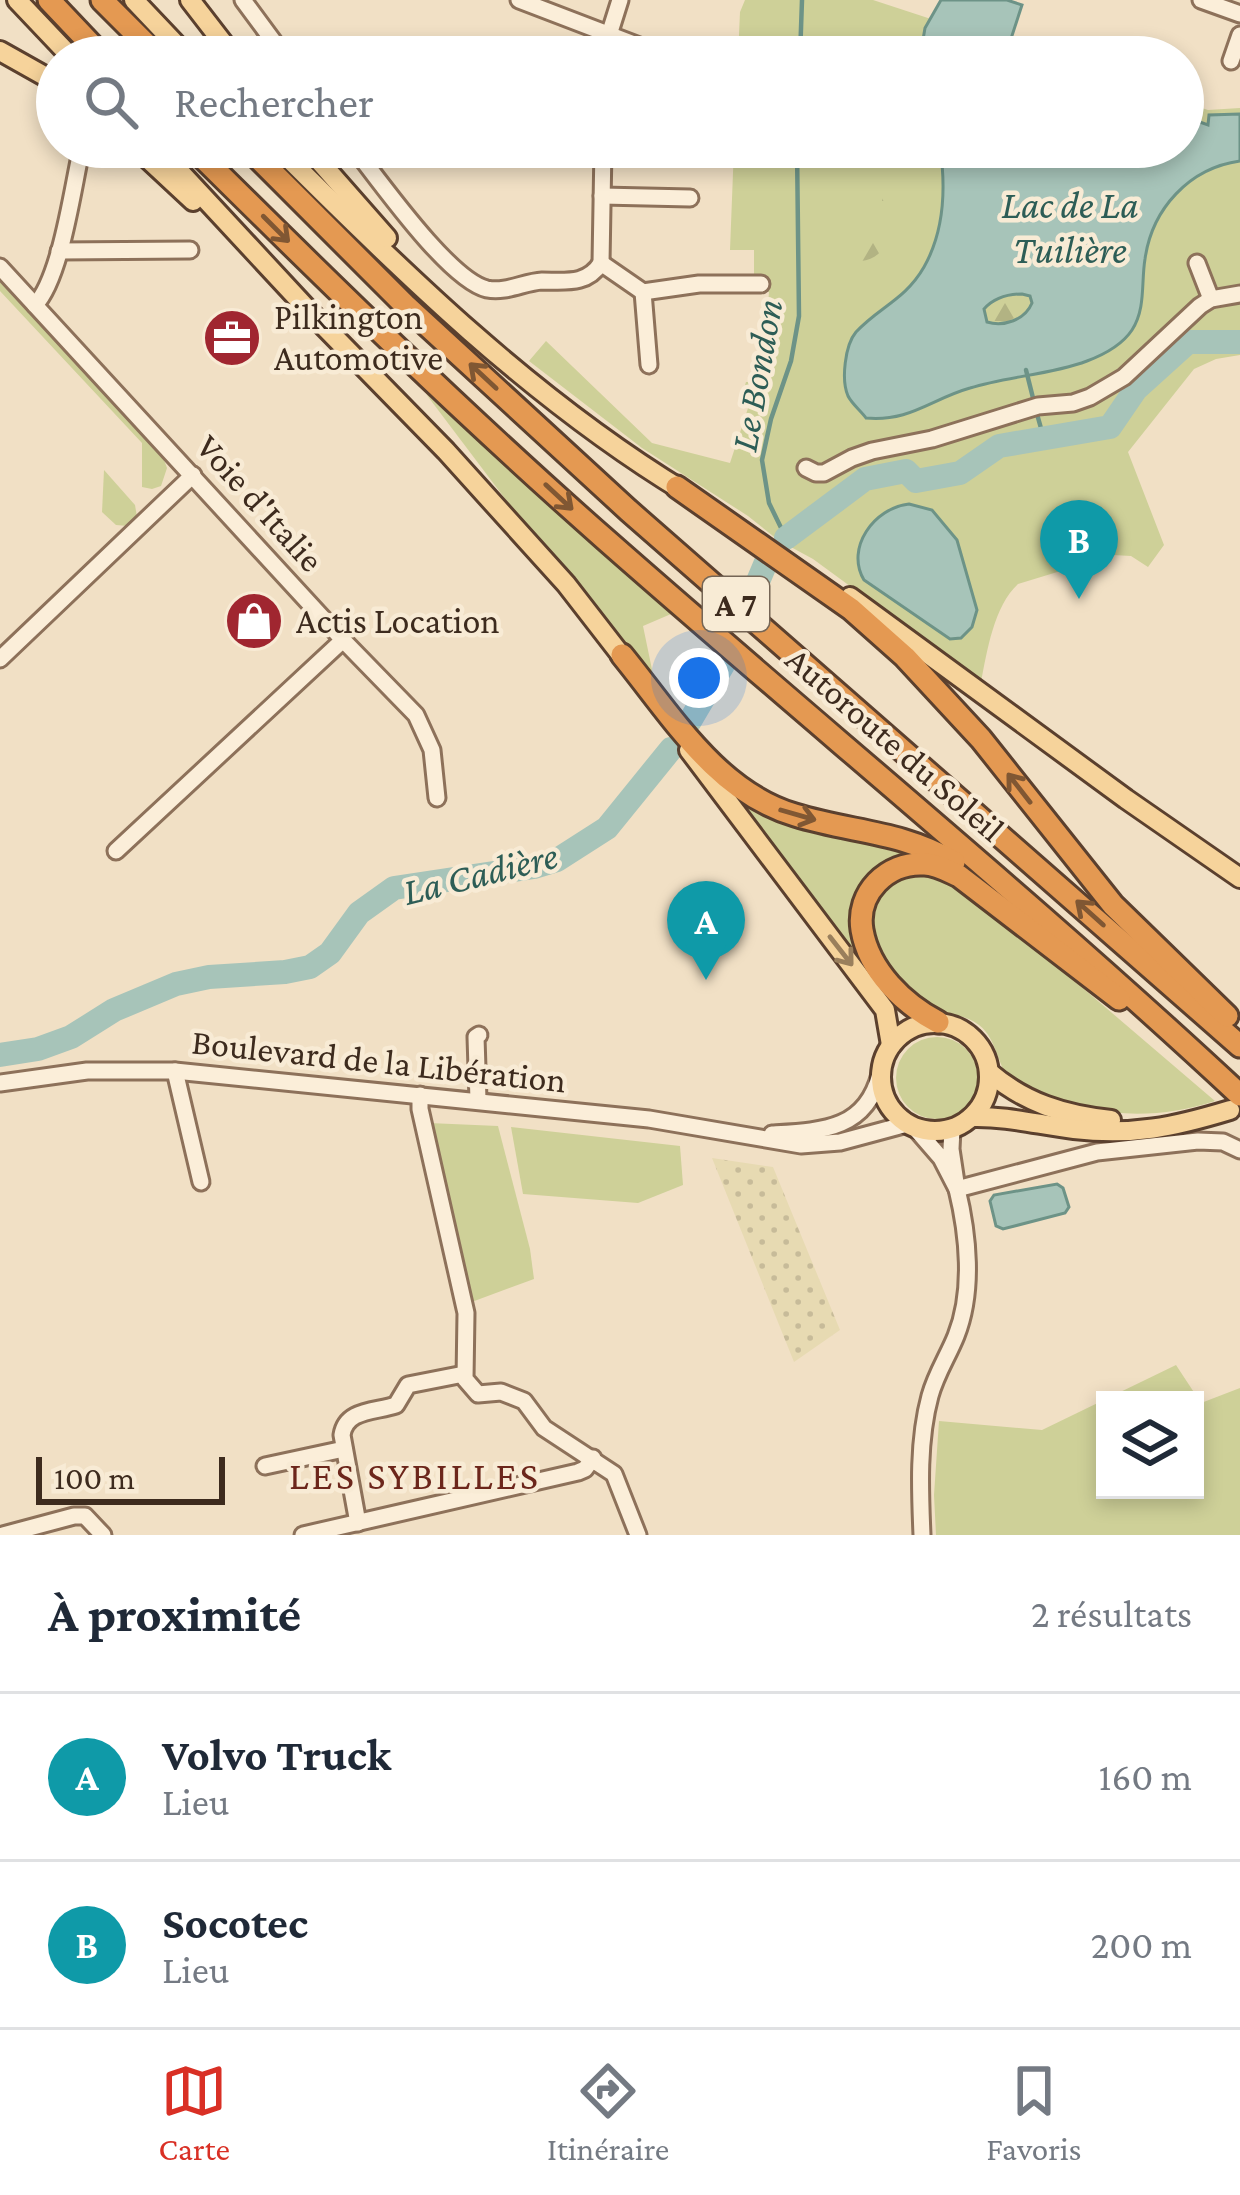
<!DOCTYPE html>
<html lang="fr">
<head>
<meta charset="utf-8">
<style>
	body { margin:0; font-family:"Crimson Pro",serif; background:#f2f2f3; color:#1f2937 }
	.controls { position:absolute; right:36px; bottom:36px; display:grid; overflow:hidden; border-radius:0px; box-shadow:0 6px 18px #0003 }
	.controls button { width:108px; height:108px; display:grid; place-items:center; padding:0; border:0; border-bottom:3px solid #e0e1e3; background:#fff; color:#1f2937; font:60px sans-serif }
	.scale { position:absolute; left:36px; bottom:30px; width:189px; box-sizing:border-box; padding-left:12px; border:6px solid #3d2b1e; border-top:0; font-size:33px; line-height:42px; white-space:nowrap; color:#3d2b1e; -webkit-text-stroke:9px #f8ebd5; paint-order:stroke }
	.you { position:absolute; left:699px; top:678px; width:42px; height:42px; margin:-30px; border:9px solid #fff; border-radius:50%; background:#1a73e8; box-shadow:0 0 0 18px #1a73e833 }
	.badge { display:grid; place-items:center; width:78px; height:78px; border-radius:50%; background:#d93025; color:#fff; font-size:39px; font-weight:700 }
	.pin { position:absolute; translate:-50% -99px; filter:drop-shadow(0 3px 6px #0008) }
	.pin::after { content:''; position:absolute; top:63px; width:42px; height:36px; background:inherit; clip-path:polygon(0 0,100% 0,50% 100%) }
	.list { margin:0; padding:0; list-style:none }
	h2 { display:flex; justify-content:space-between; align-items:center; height:156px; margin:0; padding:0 48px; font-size:51px }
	h2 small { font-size:39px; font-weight:400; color:#747a83 }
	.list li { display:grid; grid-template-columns:78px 1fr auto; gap:36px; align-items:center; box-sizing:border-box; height:168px; padding:0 48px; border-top:3px solid #e0e1e3 }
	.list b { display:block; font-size:45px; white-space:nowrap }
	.list p { margin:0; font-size:39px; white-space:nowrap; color:#747a83 }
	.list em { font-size:39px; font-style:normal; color:#747a83 }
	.icon { flex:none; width:66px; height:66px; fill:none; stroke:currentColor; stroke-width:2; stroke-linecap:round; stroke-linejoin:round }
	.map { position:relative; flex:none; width:1240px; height:1535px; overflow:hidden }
	.search { position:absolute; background:#fff; box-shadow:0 6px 18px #0003; left:36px; right:36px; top:36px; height:132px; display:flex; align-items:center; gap:30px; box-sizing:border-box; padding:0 42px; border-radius:66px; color:#747a83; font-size:45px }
	.sheet { height:492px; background:#fff }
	nav { display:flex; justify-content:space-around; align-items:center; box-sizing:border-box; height:168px; border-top:3px solid #e0e1e3; background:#fff; font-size:33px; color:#747a83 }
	nav a { display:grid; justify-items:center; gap:6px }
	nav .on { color:#d93025 }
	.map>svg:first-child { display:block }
	.farmland { fill:url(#farmland-dots) }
	.grass { fill:#ced098; fill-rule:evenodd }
	.forest { fill:url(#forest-firs) }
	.water { fill:#a7c4b9; stroke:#6d9387; stroke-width:3; fill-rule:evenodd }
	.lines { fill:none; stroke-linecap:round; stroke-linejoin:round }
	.stream { stroke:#6d9387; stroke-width:4.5 }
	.river { stroke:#a7c4b9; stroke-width:24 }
	.minor-casing { stroke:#8d715a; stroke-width:21 }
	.major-casing { stroke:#5b402e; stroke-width:24 }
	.highway-casing { stroke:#5b402e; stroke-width:27 }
	.minor { stroke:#fbeed9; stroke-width:15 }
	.major { stroke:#f6d39b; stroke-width:18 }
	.highway { stroke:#e49952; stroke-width:21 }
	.oneway { stroke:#805733 }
	.oneway2 { stroke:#9a7f5c }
	.labels { text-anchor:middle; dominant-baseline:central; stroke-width:9; stroke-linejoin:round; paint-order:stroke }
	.shield { fill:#f8ebd5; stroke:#756555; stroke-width:3 }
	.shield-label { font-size:33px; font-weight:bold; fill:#3d2b1e }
	.poi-label { font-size:36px; fill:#3d2b1e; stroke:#f8ebd5; text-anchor:start }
	.street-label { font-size:36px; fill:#3d2b1e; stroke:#f8ebd5 }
	.water-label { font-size:39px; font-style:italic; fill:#2d5d56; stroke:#f8ebd5 }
	.neighbourhood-label { font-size:39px; letter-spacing:3px; fill:#6c261b; stroke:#f8ebd5 }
</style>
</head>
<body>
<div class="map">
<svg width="1240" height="1535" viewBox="0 0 1240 1535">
	<defs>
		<pattern id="farmland-dots" width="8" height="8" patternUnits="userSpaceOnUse" patternTransform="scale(3)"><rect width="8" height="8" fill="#e7dab2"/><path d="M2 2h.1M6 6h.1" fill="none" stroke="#c7bb99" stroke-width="1.8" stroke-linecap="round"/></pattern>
		<pattern id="forest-firs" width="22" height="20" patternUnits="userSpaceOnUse" patternTransform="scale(3)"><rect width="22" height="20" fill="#ced098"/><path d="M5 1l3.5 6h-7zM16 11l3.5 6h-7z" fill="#b2b383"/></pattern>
	</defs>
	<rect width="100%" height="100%" fill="#f1e0c5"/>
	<polygon class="farmland" points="712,1158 773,1167 840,1330 794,1362"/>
	<g class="grass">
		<polygon points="745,0 873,0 1047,57 738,57 740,12"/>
		<path d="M1183 102 1208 110 1240 108V355L1216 359 1194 369 1128 452 1164 545 1148 567 1131 556 1113 555 1018 584C994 606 987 651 981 682L813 559 778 540 748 516 642 448 529 361 546 341 652 443 730 463 751 399 742 395 746 382H762L769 292 754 289V250H730L734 147H1183Z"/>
		<polygon points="0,282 163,457 167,468 161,486 152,489 142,487 142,443 0,291"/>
		<polygon points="426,394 671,614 643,626 655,684 579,585 537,541"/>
		<polygon points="104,470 135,505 137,517 128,526 116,525 102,512"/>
		<polygon points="737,798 926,856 877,870 861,951 855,962 735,801"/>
		<path d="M924 872 952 881 988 907 1215 1101C1158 1120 1099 1117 1043 1096 1035 1093 1024 1091 1017 1087 997 1073 999 1040 979 1025 963 1012 944 1017 928 1007 875 975 838 890 924 872Z"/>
		<circle cx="937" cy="1078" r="41"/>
		<polygon points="429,1123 498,1126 530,1249 534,1279 469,1303"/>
		<polygon points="511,1127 680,1146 683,1185 638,1203 523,1194"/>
		<path d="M1176 1365 1201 1403 1240 1388V1535H936L934 1495 939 1421 1042 1430ZM1105 1400H1195V1490H1105Z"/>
	</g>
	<g class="forest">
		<path d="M879 147H890C897 176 904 258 861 261 864 252 871 245 874 235 885 207 885 177 879 147Z"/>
		<polygon points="1013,294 1030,296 1032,303 1029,311 1004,323 987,322 984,309 995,300"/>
	</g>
	<g class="water">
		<polygon points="941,0 1007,0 1022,5 1007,51 1020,57 920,57 925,28"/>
		<path d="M1240 114V161C1189 168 1152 209 1145 259 1141 283 1146 308 1132 330 1122 345 1103 355 1087 361 1050 375 1008 376 970 388 931 399 910 422 866 418 861 411 852 404 848 396 841 380 845 345 856 332 879 307 905 300 924 267 945 230 946 188 940 147H1183V116L1208 125 1209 115ZM1022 294 1030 296 1032 303C1025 320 1004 327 987 322L984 309C994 298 1007 294 1022 294Z"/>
		<path d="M909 504 932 510 957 540 977 610 972 627 961 638 950 639 864 580C845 548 874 508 909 504Z"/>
		<polygon points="1057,1184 1063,1188 1069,1207 1065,1213 1003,1229 996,1226 990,1201 994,1195"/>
	</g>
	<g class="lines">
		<g class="stream">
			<polyline points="800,57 802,0"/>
			<polyline points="1026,370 1034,402"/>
			<polyline points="1037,414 1044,439"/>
			<polyline points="786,538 769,503 762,460 771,419 791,361 799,316 797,147"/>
		</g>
		<g class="river">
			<polyline points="786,538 865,479 906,471 916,481 960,473 999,446 1110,427 1136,389 1188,342 1240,342"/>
			<polyline points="751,598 767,560"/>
			<polyline points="690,721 723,665"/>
			<polyline points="0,1055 38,1049 71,1037 114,1010 176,984 209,977 285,972 310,967 330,953 359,913 394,888 534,867 557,860 607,828 671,749"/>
		</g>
		<defs>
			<g id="minor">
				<polyline points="243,0 285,57"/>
				<polyline points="519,0 668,57"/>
				<polyline points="1201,0 1240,14"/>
				<polyline points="606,57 609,35 620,0"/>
				<polyline points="1231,61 1240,35"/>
				<path d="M353 147C379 180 449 280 487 289 506 293 524 282 542 281 566 281 587 285 601 263L643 292 699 284H761"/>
				<polyline points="602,196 690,198"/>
				<polyline points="59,251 190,250"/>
				<polyline points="601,263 603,147"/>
				<polyline points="1197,263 1211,299"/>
				<polyline points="0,267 343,640 416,715 432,750 437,798"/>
				<polyline points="643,292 649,365"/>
				<path d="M35 305C60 279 72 193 80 156"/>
				<polyline points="806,468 816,473 824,473 852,458 872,451 932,439 1038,406 1073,403 1090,397 1124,377 1200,306 1211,299 1240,294"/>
				<polyline points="0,659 193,475"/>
				<polyline points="116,851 343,640"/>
				<polyline points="175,1071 201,1182"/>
				<polyline points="0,1083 87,1071 175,1071 649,1119 801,1145 840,1142 907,1124"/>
				<polyline points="420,1095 420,1109 466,1313 465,1379 478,1394 501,1392 524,1401 544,1428 614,1474 638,1535"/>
				<polyline points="478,1100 476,1037 479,1035"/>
				<polyline points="915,1128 941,1158 957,1189 951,1149 952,1129"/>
				<path d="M772 1134C822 1131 866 1130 880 1074"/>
				<polyline points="265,1466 344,1449"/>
				<path d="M358 1523 342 1435C346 1409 375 1412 396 1405L408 1385 464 1374"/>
				<polyline points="3,1535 74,1516 85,1516 103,1535"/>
				<polyline points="303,1535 578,1472 585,1469 593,1458"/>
				<path d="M922 1535C920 1489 918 1440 930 1396 936 1374 948 1356 956 1336 974 1291 968 1234 957 1189L1097 1152 1198 1141 1223 1142 1240 1150"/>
			</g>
			<g id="major">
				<polyline points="17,0 71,57"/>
				<polyline points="134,0 188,57"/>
				<polyline points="190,0 234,57"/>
				<polyline points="0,51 57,83"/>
				<polyline points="135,147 193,201"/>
				<polyline points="157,147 312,314 446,451 566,584 628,664"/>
				<path d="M277 147C402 272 533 400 685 492"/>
				<polyline points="307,147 387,238"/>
				<polyline points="850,597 1126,799 1240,878"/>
				<polyline points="689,750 885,1010 891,1045"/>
				<circle cx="935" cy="1077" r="54"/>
				<path d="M989 1072C1025 1103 1064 1115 1111 1120"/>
				<path d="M972 1117C1008 1116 1039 1125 1074 1129 1133 1136 1174 1127 1230 1110"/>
			</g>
			<g id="highway">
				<polyline points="49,0 103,57"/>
				<polyline points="102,0 159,57"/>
				<path d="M192 147C327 281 463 414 606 540 817 726 1034 903 1240 1095"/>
				<polyline points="247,147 405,305 628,510 1240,1046"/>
				<polyline points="677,487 851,609 905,657 981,739 1113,905 1227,1016"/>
				<path d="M622 655C671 715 717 792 795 815 853 833 898 830 954 862"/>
				<path d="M938 1022C904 1004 869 971 862 930 856 893 887 862 924 864 936 864 948 871 959 876L1119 999"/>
			</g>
		</defs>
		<use href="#minor" class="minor-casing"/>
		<use href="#major" class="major-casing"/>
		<use href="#highway" class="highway-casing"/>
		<use href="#minor" class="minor"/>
		<use href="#major" class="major"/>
		<use href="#highway" class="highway"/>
	</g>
	<defs><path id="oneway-shaft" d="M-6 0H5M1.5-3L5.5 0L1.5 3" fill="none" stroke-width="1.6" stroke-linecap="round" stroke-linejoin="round" transform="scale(3)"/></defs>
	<g class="oneway">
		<use href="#oneway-shaft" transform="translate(276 229) rotate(45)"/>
		<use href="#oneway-shaft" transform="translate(483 376) rotate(-137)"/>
		<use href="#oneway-shaft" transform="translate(559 497) rotate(43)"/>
		<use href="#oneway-shaft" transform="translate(1019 788) rotate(-128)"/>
		<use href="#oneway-shaft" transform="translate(798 815) rotate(16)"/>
		<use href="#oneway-shaft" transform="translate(1090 913) rotate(-138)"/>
	</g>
	<use class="oneway2" href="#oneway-shaft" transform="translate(841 951) rotate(52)"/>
	<defs>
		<symbol id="office-disc" viewBox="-11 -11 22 22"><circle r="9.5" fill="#a02630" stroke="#f8ebd5"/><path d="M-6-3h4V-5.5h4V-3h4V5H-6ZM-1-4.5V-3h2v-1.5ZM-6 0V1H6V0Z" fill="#fff"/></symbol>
		<symbol id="shop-disc" viewBox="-11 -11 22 22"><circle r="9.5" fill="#a02630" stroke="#f8ebd5"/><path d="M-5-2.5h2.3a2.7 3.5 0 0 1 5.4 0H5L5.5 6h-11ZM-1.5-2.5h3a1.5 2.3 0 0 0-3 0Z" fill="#fff"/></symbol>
	</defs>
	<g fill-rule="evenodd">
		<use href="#office-disc" x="199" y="305" width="66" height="66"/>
		<use href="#shop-disc" x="221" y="588" width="66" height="66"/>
	</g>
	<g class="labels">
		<rect class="shield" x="703" y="577" width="66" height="54" rx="9"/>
		<g class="shield-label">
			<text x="736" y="604">A 7</text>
		</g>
		<g class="poi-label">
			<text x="274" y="317">Pilkington<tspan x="274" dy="41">Automotive</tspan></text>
			<text x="296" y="621">Actis Location</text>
		</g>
		<g class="street-label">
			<text transform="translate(260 503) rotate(48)">Voie d'Italie</text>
			<text transform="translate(895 744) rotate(41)">Autoroute du Soleil</text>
			<text transform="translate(379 1061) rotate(6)">Boulevard de la Libération</text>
		</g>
		<g class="water-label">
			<text x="1070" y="204">Lac de La<tspan x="1070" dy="45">Tuilière</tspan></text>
			<text transform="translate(756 375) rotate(-80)">Le Bondon</text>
			<text transform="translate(480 873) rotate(-14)">La Cadière</text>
		</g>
		<g class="neighbourhood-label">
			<text x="415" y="1475">LES SYBILLES</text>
		</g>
	</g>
</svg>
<div class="controls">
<button><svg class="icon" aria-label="layers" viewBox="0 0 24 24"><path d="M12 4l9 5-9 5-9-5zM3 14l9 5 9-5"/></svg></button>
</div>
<div class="scale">100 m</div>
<div class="you"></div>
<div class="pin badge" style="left:706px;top:980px;background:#0f9aa8">A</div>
<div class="pin badge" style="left:1079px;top:599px;background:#0f9aa8">B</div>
<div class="search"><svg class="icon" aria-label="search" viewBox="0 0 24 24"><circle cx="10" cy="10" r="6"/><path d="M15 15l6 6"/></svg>Rechercher</div>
</div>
<section class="sheet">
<h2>À proximité<small>2 résultats</small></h2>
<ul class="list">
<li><span class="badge" style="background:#0f9aa8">A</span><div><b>Volvo Truck</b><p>Lieu</p></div><em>160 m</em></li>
<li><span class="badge" style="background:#0f9aa8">B</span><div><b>Socotec</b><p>Lieu</p></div><em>200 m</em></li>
</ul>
</section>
<nav>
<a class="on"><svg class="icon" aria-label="map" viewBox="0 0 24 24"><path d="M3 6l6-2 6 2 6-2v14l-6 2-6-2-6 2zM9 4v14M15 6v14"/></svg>Carte</a>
<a><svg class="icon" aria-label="directions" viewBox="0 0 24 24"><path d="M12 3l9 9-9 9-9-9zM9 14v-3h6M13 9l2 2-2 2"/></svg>Itinéraire</a>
<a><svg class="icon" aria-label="saved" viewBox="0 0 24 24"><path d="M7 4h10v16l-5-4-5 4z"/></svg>Favoris</a>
</nav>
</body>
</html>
